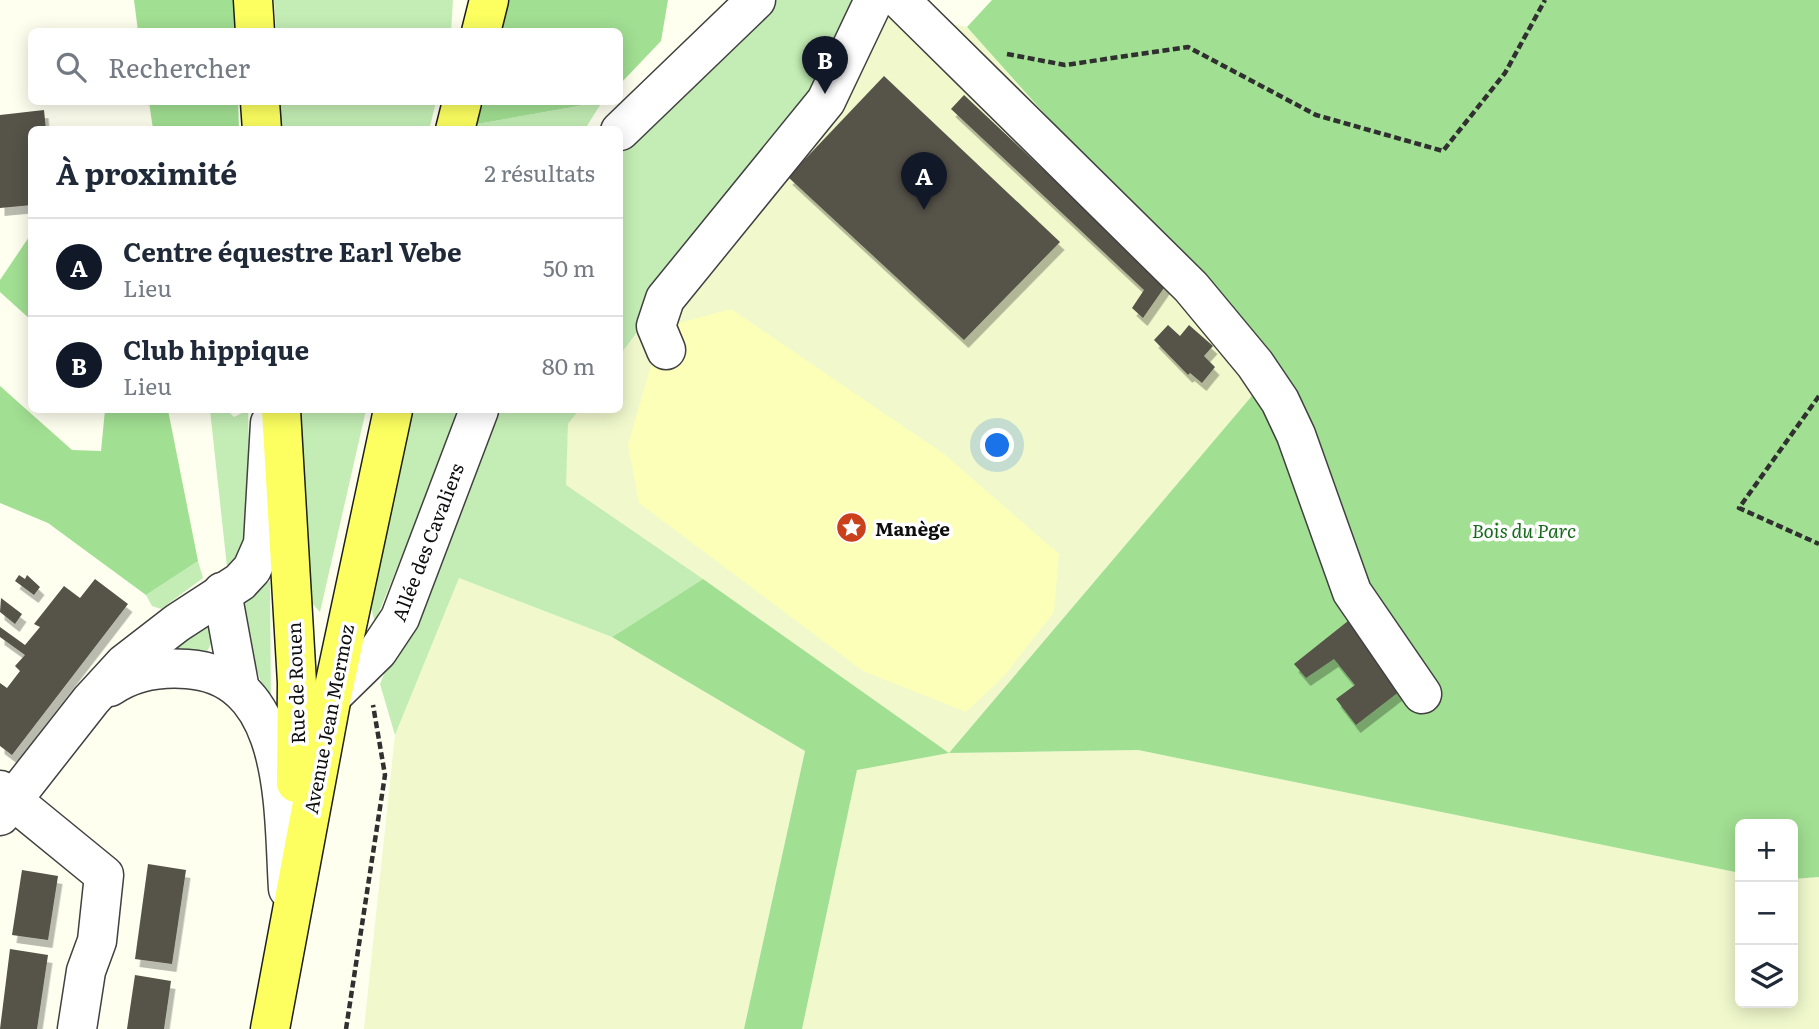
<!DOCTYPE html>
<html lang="fr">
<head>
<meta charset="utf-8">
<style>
	body { margin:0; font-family:Literata,serif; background:#f2f2f3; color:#1f2937 }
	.controls { position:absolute; right:21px; bottom:21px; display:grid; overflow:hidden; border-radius:10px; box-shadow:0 4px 18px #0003 }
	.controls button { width:63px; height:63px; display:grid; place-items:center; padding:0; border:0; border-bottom:2px solid #e0e1e3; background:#fff; color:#1f2937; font:35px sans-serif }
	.you { position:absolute; left:998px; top:446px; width:24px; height:24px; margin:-18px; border:5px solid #fff; border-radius:50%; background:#1a73e8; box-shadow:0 0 0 10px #1a73e833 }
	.badge { display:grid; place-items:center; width:46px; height:46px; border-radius:50%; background:#111827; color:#fff; font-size:23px; font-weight:700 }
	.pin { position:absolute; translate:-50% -58px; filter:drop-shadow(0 2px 4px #0008) }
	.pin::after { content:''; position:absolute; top:37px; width:24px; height:21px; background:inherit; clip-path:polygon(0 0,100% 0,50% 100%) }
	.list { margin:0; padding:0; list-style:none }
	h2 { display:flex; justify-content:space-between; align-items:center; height:91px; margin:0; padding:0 28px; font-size:30px }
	h2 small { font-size:23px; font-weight:400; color:#747a83 }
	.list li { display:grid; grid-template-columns:46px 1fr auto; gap:21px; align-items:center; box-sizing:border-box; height:98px; padding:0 28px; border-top:2px solid #e0e1e3 }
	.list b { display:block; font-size:26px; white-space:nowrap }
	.list p { margin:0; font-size:23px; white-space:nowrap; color:#747a83 }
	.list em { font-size:23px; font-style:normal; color:#747a83 }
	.icon { flex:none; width:38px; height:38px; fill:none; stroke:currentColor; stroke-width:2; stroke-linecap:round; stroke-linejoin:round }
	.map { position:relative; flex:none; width:1819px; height:1029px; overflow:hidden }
	.search { position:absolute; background:#fff; box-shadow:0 4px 18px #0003; left:28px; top:28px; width:595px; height:77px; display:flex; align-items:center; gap:18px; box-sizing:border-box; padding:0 24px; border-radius:10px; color:#747a83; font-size:26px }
	.panel { position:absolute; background:#fff; box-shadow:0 4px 18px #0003; left:28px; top:126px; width:595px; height:287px; border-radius:10px }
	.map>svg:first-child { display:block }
	.farmland { fill:#f0f8cc }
	.green { fill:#c3edb4 }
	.forest { fill:#a1df92 }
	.sand { fill:#fcffb7 }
	.building { fill:#575249; filter:url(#shadow) }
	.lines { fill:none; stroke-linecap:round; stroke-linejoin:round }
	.minor-casing { stroke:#414141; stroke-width:41 }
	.major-casing { stroke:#1f1f1f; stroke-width:41 }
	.path { stroke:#303030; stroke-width:4.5; stroke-dasharray:7 3.5; stroke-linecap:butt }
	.minor { stroke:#fff; stroke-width:38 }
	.major { stroke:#fcff5f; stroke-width:38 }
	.labels { text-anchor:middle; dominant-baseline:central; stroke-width:7; stroke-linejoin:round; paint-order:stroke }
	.poi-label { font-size:19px; font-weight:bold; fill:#0e0e0e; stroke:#fff; text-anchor:start }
	.park-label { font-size:19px; font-style:italic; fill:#186b1d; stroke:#fff }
	.street-label { font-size:19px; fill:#0e0e0e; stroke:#fff }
</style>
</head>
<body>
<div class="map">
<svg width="1819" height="1029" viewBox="0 0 1819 1029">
	<defs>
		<filter id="shadow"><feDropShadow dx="4.5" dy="8" stdDeviation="0" flood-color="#0004"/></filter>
	</defs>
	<rect width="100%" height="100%" fill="#feffef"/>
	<g class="farmland">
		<polygon points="854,6 967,27 1275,370 949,753 1138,750 1740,873 1740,1003 1793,1003 1793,879 1819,877 1819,1029 802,1029 857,769 948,753 565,485 568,424 579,410 620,410 620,355 824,80"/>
		<polygon points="459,578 612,637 805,751 744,1029 364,1029 395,735"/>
	</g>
	<g class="green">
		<polygon points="274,0 453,0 451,32 276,31"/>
		<polygon points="777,0 856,0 824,80 620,355 620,156 627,145"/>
		<polygon points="280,102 436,102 429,130 281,129"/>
		<polygon points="602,102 585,129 476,130 477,124"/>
		<polygon points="210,410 227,410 234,417 248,410 251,542 241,561 227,567"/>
		<polygon points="298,410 366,410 320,612 310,601"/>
		<polygon points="410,410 461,410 375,622 367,595"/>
		<polygon points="491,410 579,410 568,424 566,485 703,579 612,637 459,578 395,735 380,684"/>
		<polygon points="198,561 203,578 161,609 152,606 146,595"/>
		<polygon points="270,581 271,712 235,605"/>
		<polygon points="202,617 218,629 204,658 177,653 173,645"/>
	</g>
	<g class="forest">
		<polygon points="134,0 235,0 236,31 138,31"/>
		<polygon points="508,0 668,0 661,41 620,84 620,32 500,32"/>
		<polygon points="992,0 1819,0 1819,877 1793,879 1793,824 1740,824 1740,873 1138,750 949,753 857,770 802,1029 744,1029 805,751 612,637 703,579 949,753 1274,370 967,27"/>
		<polygon points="149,102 238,102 239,129 153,129"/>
		<polygon points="483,102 601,102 477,124"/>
		<polygon points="31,234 31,320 0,292 0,280"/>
		<polygon points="0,386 72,450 101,451 105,410 168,410 198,561 146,595 48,523 0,503"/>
	</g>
	<polygon class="sand" points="731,309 944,454 1059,554 1054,612 1005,675 966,712 863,671 639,503 628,445 654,355 675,324"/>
	<g class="building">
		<polygon points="884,76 1060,242 964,340 788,177"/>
		<polygon points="964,95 1166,285 1143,318 1132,308 1144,290 951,109"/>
		<polygon points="44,110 46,130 32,130 32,205 0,208 0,115"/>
		<polygon points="1168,325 1180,336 1189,325 1213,346 1204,356 1215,367 1202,383 1190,373 1188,375 1154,340"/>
		<polygon points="19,575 25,579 27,575 40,587 34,595 15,581"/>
		<polygon points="95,579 128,604 12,755 0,746 0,683 7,688 20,671 15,666 25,655 0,637 0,627 25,645 40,627 34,624 64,586 80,598"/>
		<polygon points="1,598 22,614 15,624 0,612"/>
		<polygon points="1348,621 1400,691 1356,725 1336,699 1355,685 1334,659 1306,678 1294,664"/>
		<polygon points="148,864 186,870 172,964 135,959"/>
		<polygon points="22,870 58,876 48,940 12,935"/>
		<polygon points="10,949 48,955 37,1029 0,1029"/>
		<polygon points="135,975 171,981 164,1029 127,1029"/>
	</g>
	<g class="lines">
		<defs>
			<g id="minor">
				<polyline points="900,0 1191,287 1255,364 1280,401 1296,435 1352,592 1422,694"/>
				<polyline points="620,131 756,0"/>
				<polyline points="666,350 656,326 665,299 826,101 874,0"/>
				<polyline points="222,592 240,690"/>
				<path d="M110 687C133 671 160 667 187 669 291 676 283 814 288 889"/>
				<polyline points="332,696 378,651 400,618 479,410"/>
				<polyline points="0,790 104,875 97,941 86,971 77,1029"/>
				<polyline points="0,816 91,700 124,664 177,623 240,582 252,569 263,544 270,423"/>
			</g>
			<g id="major">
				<polyline points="253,0 255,32"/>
				<polyline points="481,32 489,0"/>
				<polyline points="260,102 262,130"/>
				<polyline points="455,130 462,102"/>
				<polyline points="281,410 297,683 296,783"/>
				<polyline points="270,1029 332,696 393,410"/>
			</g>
		</defs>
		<use href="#minor" class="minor-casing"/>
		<use href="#major" class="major-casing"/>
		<g class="path">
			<polyline points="1007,54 1065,65 1188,47 1316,115 1443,151 1505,73 1545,0"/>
			<polyline points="1819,396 1739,508 1819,544"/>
			<polyline points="346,1029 385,775 373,705"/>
		</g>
		<use href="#minor" class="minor"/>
		<use href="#major" class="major"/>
	</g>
	<defs>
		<symbol id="sight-disc" viewBox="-11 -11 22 22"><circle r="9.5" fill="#ca401a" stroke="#fff"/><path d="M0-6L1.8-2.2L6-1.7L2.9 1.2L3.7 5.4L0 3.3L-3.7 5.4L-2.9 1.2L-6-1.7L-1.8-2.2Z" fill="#fff"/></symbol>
	</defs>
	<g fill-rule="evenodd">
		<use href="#sight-disc" x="834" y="510" width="35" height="35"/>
	</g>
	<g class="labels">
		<g class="poi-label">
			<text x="875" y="528">Manège</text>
		</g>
		<g class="park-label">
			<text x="1524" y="530">Bois du Parc</text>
		</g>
		<g class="street-label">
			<text transform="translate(427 542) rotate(-69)">Allée des Cavaliers</text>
			<text transform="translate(295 683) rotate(-92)">Rue de Rouen</text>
			<text transform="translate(328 719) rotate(-79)">Avenue Jean Mermoz</text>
		</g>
	</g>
</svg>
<div class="controls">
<button>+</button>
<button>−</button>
<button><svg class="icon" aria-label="layers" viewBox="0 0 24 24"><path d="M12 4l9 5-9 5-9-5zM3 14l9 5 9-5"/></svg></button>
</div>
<div class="you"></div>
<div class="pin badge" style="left:924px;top:210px">A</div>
<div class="pin badge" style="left:825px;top:94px">B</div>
<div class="search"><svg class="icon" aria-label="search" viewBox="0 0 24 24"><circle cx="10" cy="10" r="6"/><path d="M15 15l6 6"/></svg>Rechercher</div>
<section class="panel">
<h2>À proximité<small>2 résultats</small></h2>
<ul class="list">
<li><span class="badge">A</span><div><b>Centre équestre Earl Vebe</b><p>Lieu</p></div><em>50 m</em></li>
<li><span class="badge">B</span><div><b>Club hippique</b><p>Lieu</p></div><em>80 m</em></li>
</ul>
</section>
</div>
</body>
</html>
